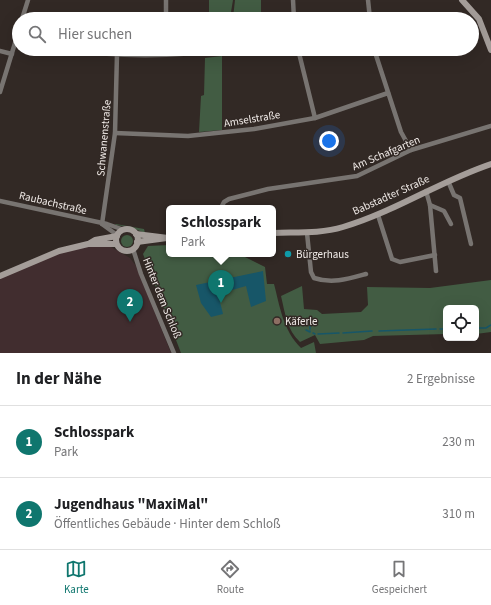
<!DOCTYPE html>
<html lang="de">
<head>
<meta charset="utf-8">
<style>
	body { margin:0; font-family:"Source Sans 3",sans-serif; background:#f2f2f2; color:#202124 }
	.controls { position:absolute; right:12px; bottom:12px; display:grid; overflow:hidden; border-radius:6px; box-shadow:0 4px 16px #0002 }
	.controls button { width:36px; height:36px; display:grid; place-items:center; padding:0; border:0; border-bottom:1px solid #e0e0e0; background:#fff; color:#202124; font:20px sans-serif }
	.you { position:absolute; left:329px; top:141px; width:14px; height:14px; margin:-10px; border:3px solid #fff; border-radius:50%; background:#1a73e8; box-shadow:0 0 0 6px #1a73e833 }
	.badge { display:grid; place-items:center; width:26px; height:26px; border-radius:50%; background:#0f766e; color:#fff; font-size:13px; font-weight:700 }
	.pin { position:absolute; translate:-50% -33px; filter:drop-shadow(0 1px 2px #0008) }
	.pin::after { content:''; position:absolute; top:21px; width:14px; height:12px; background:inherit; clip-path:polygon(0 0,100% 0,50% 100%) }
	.popup { position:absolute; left:166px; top:205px; width:110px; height:52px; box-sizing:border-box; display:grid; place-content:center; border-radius:6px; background:#fff; filter:drop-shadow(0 1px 3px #0005); font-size:13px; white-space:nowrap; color:#757577 }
	.popup b { font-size:15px; color:#202124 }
	.popup::after { content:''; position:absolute; left:50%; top:100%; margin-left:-8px; border:8px solid transparent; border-top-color:#fff }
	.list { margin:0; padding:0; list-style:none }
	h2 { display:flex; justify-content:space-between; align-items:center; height:52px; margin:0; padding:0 16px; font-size:17px }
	h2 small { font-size:13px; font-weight:400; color:#757577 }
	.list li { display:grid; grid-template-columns:26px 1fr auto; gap:12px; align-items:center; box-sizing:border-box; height:72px; padding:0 16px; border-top:1px solid #e0e0e0 }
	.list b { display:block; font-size:15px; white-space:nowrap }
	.list p { margin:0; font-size:13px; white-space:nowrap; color:#757577 }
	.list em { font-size:13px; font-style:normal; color:#757577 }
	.icon { flex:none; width:22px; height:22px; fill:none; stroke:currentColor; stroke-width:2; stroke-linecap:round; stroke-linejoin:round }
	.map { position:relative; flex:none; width:491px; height:353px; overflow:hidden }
	.search { position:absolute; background:#fff; box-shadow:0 4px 16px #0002; left:12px; right:12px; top:12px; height:44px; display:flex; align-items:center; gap:10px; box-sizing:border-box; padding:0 14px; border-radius:22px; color:#757577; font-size:15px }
	.sheet { height:196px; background:#fff }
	nav { display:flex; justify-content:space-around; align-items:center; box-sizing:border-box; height:56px; border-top:1px solid #e0e0e0; background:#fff; font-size:11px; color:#757577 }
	nav a { display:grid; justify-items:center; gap:2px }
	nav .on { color:#0f766e }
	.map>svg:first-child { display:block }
	.commercial { fill:#412d2f }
	.green { fill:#425c43 }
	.water { fill:#175668 }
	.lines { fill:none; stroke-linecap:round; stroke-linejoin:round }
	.stream { stroke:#175668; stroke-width:1.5 }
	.street { stroke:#787471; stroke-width:4.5 }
	.secondary { stroke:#a49d99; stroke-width:6 }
	.culture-dot { fill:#0f9aa8; stroke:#322925; stroke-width:1.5 }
	.education-dot { fill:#8d6e63; stroke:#322925; stroke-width:1.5 }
	.labels { text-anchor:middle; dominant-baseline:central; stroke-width:3; stroke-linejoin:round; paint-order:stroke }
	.street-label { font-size:11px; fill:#f1ebe8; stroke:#322925 }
	.poi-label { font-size:11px; fill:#f1ebe8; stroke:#322925; text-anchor:start }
</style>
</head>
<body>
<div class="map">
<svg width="491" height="353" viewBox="0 0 491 353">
	<rect width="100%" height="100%" fill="#322925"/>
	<polygon class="commercial" points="84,247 111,247 130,258 136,266 171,353 0,353 0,278 59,253"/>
	<g class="green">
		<polygon points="209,0 233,0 230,18 209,19"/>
		<polygon points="235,0 261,0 261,15 233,18"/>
		<polygon points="222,56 222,130 199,132 201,96 204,95 205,58"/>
		<polygon points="116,224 144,229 145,233 130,227 115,225"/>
		<circle cx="127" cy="241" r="6"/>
		<path d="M169 245V254H244L245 257 265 267 267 284H274C280 307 283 330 301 348L314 342 316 353H181L143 254 148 246Z"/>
		<path d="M491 280V332L476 334V308H446V334L373 336 364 340 320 344 315 335 300 342C287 330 285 313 281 296L302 286 304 309 317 310 322 314 361 312 368 305 367 287 430 288Z"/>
	</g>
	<polygon class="water" points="263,271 266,301 251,307 246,286 218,294 223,314 211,317 201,303 196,285"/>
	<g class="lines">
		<g class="stream">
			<polyline points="310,326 310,329"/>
			<polyline points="476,328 486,328 491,325"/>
			<polyline points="440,329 446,329"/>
			<polyline points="306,330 310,332 310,331"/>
			<polyline points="379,331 436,329"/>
			<polyline points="313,333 315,334"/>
			<polyline points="343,333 372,331"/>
			<polyline points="318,334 339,333"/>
		</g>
		<g class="street">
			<polyline points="166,0 166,19"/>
			<polyline points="293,0 294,19"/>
			<polyline points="368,0 370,19"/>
			<polyline points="22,19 28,0"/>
			<path d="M60 49C116 57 175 57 230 49"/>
			<polyline points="298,49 315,118"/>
			<polyline points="374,49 401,132 411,150"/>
			<polyline points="0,51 12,54"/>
			<polyline points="0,92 19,30"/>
			<polyline points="115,133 188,136 254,129 315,118 388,93"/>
			<polyline points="448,181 454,195 460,198 471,244"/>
			<polyline points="426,191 430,205 444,211 451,224"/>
			<polyline points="0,201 107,224 124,230"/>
			<polyline points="430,205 436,271"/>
			<polyline points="221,208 224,202 229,199 268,189 357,176 411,150 491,126"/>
			<polyline points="378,215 392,259 400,262 435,255"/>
			<polyline points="102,224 115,133 117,54"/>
			<polyline points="102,224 117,235"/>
			<path d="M307 233 311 272 314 278C332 284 348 279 366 274"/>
			<polyline points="133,249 141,274 174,353"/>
		</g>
		<g class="secondary">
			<polyline points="462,0 479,19 491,50"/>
			<circle cx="127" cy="240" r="11"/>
			<path d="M273 233C296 232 320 234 343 227 394 212 440 181 491 164"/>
			<polyline points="136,234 168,238"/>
			<polyline points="137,242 167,238"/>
			<polyline points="90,243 95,240 117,236"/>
			<polyline points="0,276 59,251 88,244 116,244"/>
		</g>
	</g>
	<circle class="culture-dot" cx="288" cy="254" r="4"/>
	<circle class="education-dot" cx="277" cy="321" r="4"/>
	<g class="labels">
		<g class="street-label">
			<text transform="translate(252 119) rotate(-9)">Amselstraße</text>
			<text transform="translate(104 138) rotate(-85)">Schwanenstraße</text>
			<text transform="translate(386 153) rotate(-23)">Am Schafgarten</text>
			<text transform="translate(391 195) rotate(-24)">Babstadter Straße</text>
			<text transform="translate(53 203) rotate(13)">Raubachstraße</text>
			<text transform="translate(162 298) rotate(68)">Hinter dem Schloß</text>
		</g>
		<g class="poi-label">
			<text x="296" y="254">Bürgerhaus</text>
			<text x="285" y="321">Käferle</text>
		</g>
	</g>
</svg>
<div class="controls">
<button><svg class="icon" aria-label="locate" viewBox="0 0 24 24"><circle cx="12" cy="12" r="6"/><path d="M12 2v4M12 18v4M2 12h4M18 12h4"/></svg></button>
</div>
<div class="you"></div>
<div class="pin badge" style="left:221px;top:303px">1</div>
<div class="popup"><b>Schlosspark</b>Park</div>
<div class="pin badge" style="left:130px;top:322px">2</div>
<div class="search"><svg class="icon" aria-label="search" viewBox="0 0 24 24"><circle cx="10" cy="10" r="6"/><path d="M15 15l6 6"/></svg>Hier suchen</div>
</div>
<section class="sheet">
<h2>In der Nähe<small>2 Ergebnisse</small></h2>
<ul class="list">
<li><span class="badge">1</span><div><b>Schlosspark</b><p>Park</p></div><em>230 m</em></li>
<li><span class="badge">2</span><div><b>Jugendhaus &quot;MaxiMal&quot;</b><p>Öffentliches Gebäude · Hinter dem Schloß</p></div><em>310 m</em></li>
</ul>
</section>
<nav>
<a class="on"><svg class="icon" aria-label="map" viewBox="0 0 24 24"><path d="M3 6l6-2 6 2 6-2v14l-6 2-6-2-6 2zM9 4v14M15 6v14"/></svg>Karte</a>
<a><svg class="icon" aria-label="directions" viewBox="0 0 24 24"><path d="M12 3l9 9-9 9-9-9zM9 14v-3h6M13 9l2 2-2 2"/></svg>Route</a>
<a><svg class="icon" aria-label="saved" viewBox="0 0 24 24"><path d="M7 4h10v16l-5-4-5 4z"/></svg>Gespeichert</a>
</nav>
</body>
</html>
